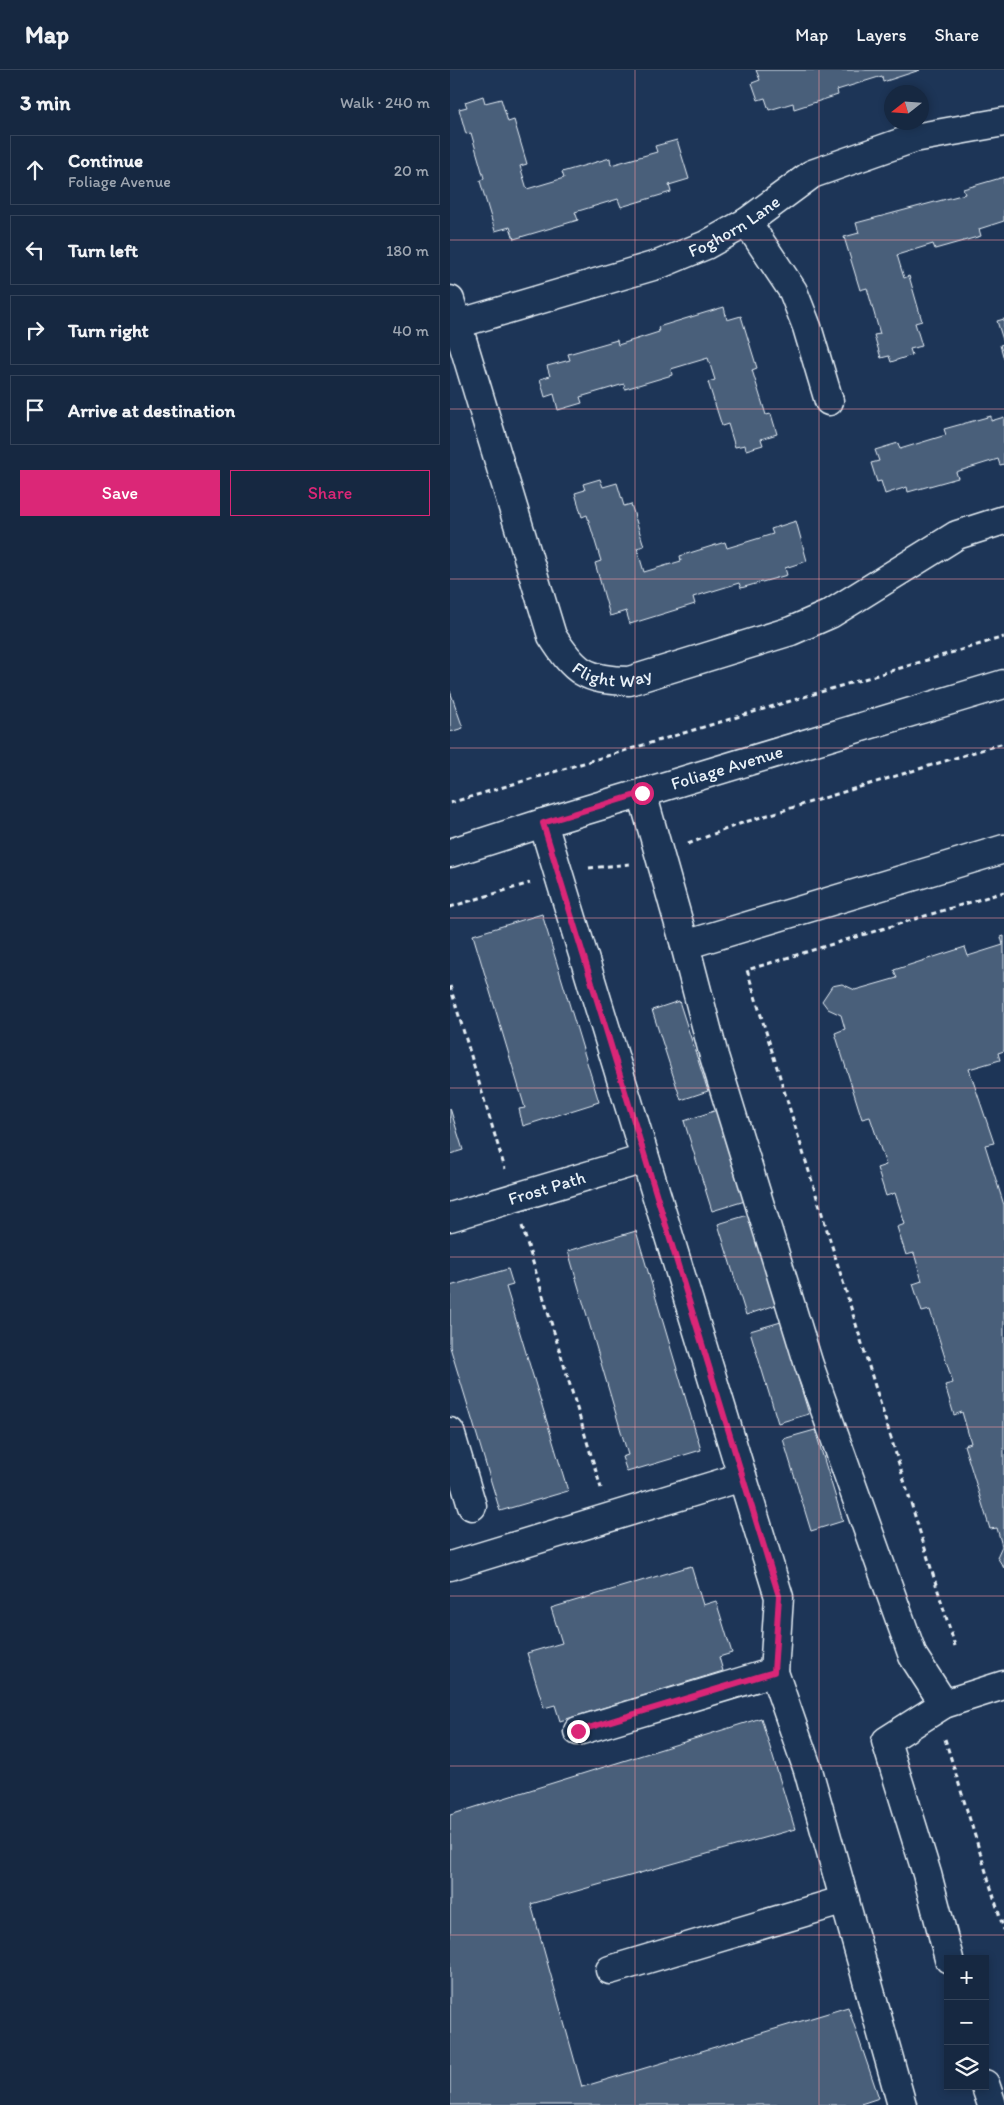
<!DOCTYPE html>
<html lang="en">
<head>
<meta charset="utf-8">
<style>
	body { margin:0; font-family:Itim,sans-serif; background:#23344c; color:#f1f3f6 }
	.controls { position:absolute; right:15px; bottom:15px; display:grid; overflow:hidden; border-radius:0px; box-shadow:0 2px 8px #0003 }
	.controls button { width:45px; height:45px; display:grid; place-items:center; padding:0; border:0; border-bottom:1px solid #35445a; background:#162841; color:#f1f3f6; font:25px sans-serif }
	.compass { position:absolute; left:434px; top:15px; width:45px; height:45px; border-radius:50%; background:#162841; box-shadow:0 2px 8px #0003; rotate:253deg }
	.stop { position:absolute; width:15px; height:15px; margin:-11px; border:4px solid #db2777; border-radius:50%; background:#fff }
	.stop.end { background:#db2777; border-color:#fff; box-shadow:0 1px 5px #0008 }
	.list { margin:0; padding:0; list-style:none }
	h2 { display:flex; justify-content:space-between; align-items:center; height:65px; margin:0; padding:0 20px; font-size:21px }
	h2 small { font-size:16px; font-weight:400; color:#9ea6b1 }
	.list li { display:grid; grid-template-columns:32px 1fr auto; gap:15px; align-items:center; box-sizing:border-box; height:70px; margin:0 10px 10px; padding:0 10px; border:1px solid #35445a; border-radius:0px }
	.list b { display:block; font-size:19px; white-space:nowrap }
	.list p { margin:0; font-size:16px; white-space:nowrap; color:#9ea6b1 }
	.list em { font-size:16px; font-style:normal; color:#9ea6b1 }
	.actions { display:flex; gap:10px; padding:15px 20px }
	.actions a { flex:1; padding:11px 0; border:1px solid #db2777; border-radius:0px; text-align:center; font-size:18px; color:#db2777 }
	.actions .main { background:#db2777; color:#fff }
	.icon { flex:none; width:28px; height:28px; fill:none; stroke:currentColor; stroke-width:2; stroke-linecap:round; stroke-linejoin:round }
	.map { position:relative; flex:none; width:554px; height:2035px; overflow:hidden }
	header { display:flex; align-items:center; gap:30px; box-sizing:border-box; height:70px; padding:0 25px; background:#162841; border-bottom:1px solid #35445a }
	header strong { font-size:24px }
	nav { display:flex; gap:28px; margin-inline-start:auto; font-size:18px }
	main { display:flex }
	aside { flex:1; background:#162841 }
	.map>svg:first-child { display:block }
	.building { fill:#495e7a; stroke:#e8f1f8 }
	.lines { fill:none; stroke-linecap:round; stroke-linejoin:round }
	.minor-casing { stroke:#e8f1f8; stroke-width:31 }
	.path { stroke:#e8f1f8; stroke-width:3; stroke-dasharray:5 4; stroke-linecap:butt }
	.minor { stroke:#1d3557; stroke-width:28 }
	.route { stroke:#db2777; stroke-width:6 }
	.grid { fill:none; stroke:#ff9aa2; stroke-width:1; stroke-opacity:0.55 }
	.labels { text-anchor:middle; dominant-baseline:central; stroke-width:4; stroke-linejoin:round; paint-order:stroke }
	.street-label { font-size:18px; fill:#e8f1f8; stroke:#1d3557 }
</style>
</head>
<body>
<header>
<strong>Map</strong>
<nav><a>Map</a><a>Layers</a><a>Share</a></nav>
</header>
<main>
<aside>
<h2>3 min<small>Walk · 240 m</small></h2>
<ul class="list">
<li><svg class="icon" aria-label="ahead" viewBox="0 0 24 24"><path d="M12 20V5M6 11l6-6 6 6"/></svg><div><b>Continue</b><p>Foliage Avenue</p></div><em>20 m</em></li>
<li><svg class="icon" aria-label="left" viewBox="0 0 24 24"><path d="M17 20v-9H6M10 6l-5 5 5 5"/></svg><div><b>Turn left</b></div><em>180 m</em></li>
<li><svg class="icon" aria-label="right" viewBox="0 0 24 24"><path d="M7 20v-9h11M14 6l5 5-5 5"/></svg><div><b>Turn right</b></div><em>40 m</em></li>
<li><svg class="icon" aria-label="arrive" viewBox="0 0 24 24"><path d="M6 21V4h12l-3 4 3 4H6"/></svg><div><b>Arrive at destination</b></div></li>
</ul>
<div class="actions"><a class="main">Save</a><a>Share</a></div>
</aside>
<div class="map">
<svg width="554" height="2035" viewBox="0 0 554 2035">
	<rect width="100%" height="100%" fill="#1d3557"/>
	<filter id="ink" filterUnits="userSpaceOnUse"><feTurbulence type="fractalNoise" baseFrequency=".02" numOctaves="2"/><feDisplacementMap in="SourceGraphic" scale="10" xChannelSelector="R" yChannelSelector="G"/><feConvolveMatrix kernelMatrix="1 2 1 2 8 2 1 2 1" color-interpolation-filters="sRGB"/></filter>
	<g filter="url(#ink)">
		<g class="building">
			<polygon points="306,0 470,0 433,12 432,6 387,20 388,25 344,39 343,33 319,40 315,28 308,30 302,13 310,10"/>
			<polygon points="33,26 35,33 51,29 58,52 64,50 77,94 70,96 77,119 114,108 112,102 160,88 161,95 207,82 205,76 227,70 239,109 219,115 221,122 171,137 168,129 125,142 128,150 64,169 60,157 45,161 30,111 34,108 21,63 16,64 9,39 17,37 15,32"/>
			<polygon points="554,107 554,151 529,159 531,166 485,179 483,174 447,185 454,208 459,206 472,251 465,253 472,276 460,279 462,285 441,292 439,286 431,288 424,265 430,264 417,218 410,220 394,167 409,163 406,153 515,124 513,119"/>
			<polygon points="274,237 277,250 291,246 307,298 302,300 316,345 321,344 327,364 311,369 313,375 296,380 295,375 285,377 278,354 272,356 258,312 265,310 258,288 221,299 222,305 175,319 174,314 130,327 132,333 108,340 104,324 95,327 90,309 100,306 97,296 120,290 118,284 167,270 168,275 209,262 208,257"/>
			<polygon points="554,249 554,273 547,251"/>
			<polygon points="554,274 554,289 550,275"/>
			<polygon points="541,346 541,351 554,347 554,394 550,395 548,389 506,402 508,408 458,422 457,417 435,424 431,411 427,412 421,393 429,391 425,380 448,373 450,379 496,365 494,359"/>
			<polygon points="150,409 153,417 167,413 174,436 181,434 194,476 187,478 194,502 231,491 230,486 275,472 277,478 323,464 321,459 346,451 357,491 335,498 337,505 291,518 289,513 243,527 245,534 180,554 176,541 160,546 145,493 151,491 137,445 132,447 125,423 135,420 133,414"/>
			<polygon points="0,621 13,658 0,662"/>
			<polygon points="92,844 149,1032 73,1056 69,1039 75,1038 23,865"/>
			<polygon points="554,866 554,981 548,983 550,990 519,999 544,1073 535,1075 554,1135 554,1498 547,1487 552,1476 547,1458 540,1459 514,1375 521,1373 512,1342 504,1345 495,1315 503,1313 480,1240 472,1242 463,1214 472,1211 464,1183 456,1185 447,1157 455,1154 445,1123 436,1126 427,1098 436,1095 420,1047 412,1049 385,963 395,959 391,945 378,939 372,931 382,916 392,914 405,920 447,908 444,900 515,877 518,886 553,875 551,867"/>
			<polygon points="229,931 258,1021 231,1030 202,940"/>
			<polygon points="0,1038 13,1080 0,1084"/>
			<polygon points="267,1040 295,1131 262,1141 234,1051"/>
			<polygon points="298,1145 326,1235 296,1245 268,1154"/>
			<polygon points="186,1161 251,1380 177,1402 172,1387 178,1385 118,1181"/>
			<polygon points="58,1199 63,1215 56,1217 118,1421 50,1441 0,1277 0,1216"/>
			<polygon points="331,1252 359,1344 328,1353 300,1261"/>
			<polygon points="365,1360 393,1451 361,1461 333,1369"/>
			<polygon points="241,1496 253,1535 266,1531 282,1583 269,1587 273,1601 110,1651 105,1635 94,1638 77,1583 112,1573 101,1538"/>
			<polygon points="311,1648 345,1759 81,1834 132,2017 398,1937 429,2028 408,2035 0,2035 0,1745"/>
		</g>
		<g class="lines">
			<defs>
				<g id="minor">
					<polyline points="297,152 343,221 357,257 379,331"/>
					<path id="s1" d="M0 230 102 566C125 602 135 610 179 611L341 561 380 544 507 465 554 450"/>
					<path id="s2" d="M7 254 210 194 256 175 297 152 362 104 464 68 554 52"/>
					<polyline points="192,723 235,875 554,779"/>
					<polyline points="93,753 329,1527 324,1602 358,1700 452,2035"/>
					<path id="s3" d="M0 783 93 753 554 614"/>
					<polyline points="235,875 264,986 359,1295 463,1586 494,1634"/>
					<path id="s4" d="M0 1147 194 1089"/>
					<polyline points="0,1362 22,1436"/>
					<polyline points="0,1496 292,1407"/>
					<polyline points="128,1661 324,1602"/>
					<polyline points="499,1889 477,1804 436,1671 494,1634 554,1615"/>
					<polyline points="160,1900 395,1830"/>
					<polyline points="535,2014 542,2035"/>
				</g>
			</defs>
			<use href="#minor" class="minor-casing"/>
			<g class="path">
				<polyline points="0,733 554,567"/>
				<polyline points="238,774 292,753 554,673"/>
				<polyline points="139,798 180,794"/>
				<polyline points="0,837 80,813"/>
				<polyline points="0,916 55,1099"/>
				<polyline points="72,1156 151,1418"/>
				<polyline points="505,1576 297,900 554,822"/>
				<polyline points="495,1669 554,1860"/>
			</g>
			<use href="#minor" class="minor"/>
		</g>
	</g>
	<g class="lines" filter="url(#ink)">
		<polyline class="route" points="128,1661 324,1602 329,1526 93,753 192,723"/>
	</g>
	<path class="grid" d="M185 0V2035M369 0V2035M0 170H554M0 339H554M0 509H554M0 678H554M0 848H554M0 1018H554M0 1187H554M0 1357H554M0 1526H554M0 1696H554M0 1865H554"/>
	<g class="labels">
		<g class="street-label">
			<text stroke="none"><textPath href="#s2" startOffset="295">Foghorn Lane</textPath></text>
			<text stroke="none"><textPath href="#s1" startOffset="429">Flight Way</textPath></text>
			<text stroke="none"><textPath href="#s3" startOffset="290">Foliage Avenue</textPath></text>
			<text stroke="none"><textPath href="#s4" startOffset="101">Frost Path</textPath></text>
		</g>
	</g>
</svg>
<div class="controls">
<button>+</button>
<button>−</button>
<button><svg class="icon" aria-label="layers" viewBox="0 0 24 24"><path d="M12 4l9 5-9 5-9-5zM3 14l9 5 9-5"/></svg></button>
</div>
<svg class="compass" viewBox="-18 -18 36 36"><path d="M0-13l5 13h-10z" fill="#e53935"/><path d="M0 13l5-13h-10z" fill="#9ea6b1"/></svg>
<div class="stop" style="left:192px;top:723px"></div>
<div class="stop end" style="left:128px;top:1661px"></div>
</div>
</main>
</body>
</html>
